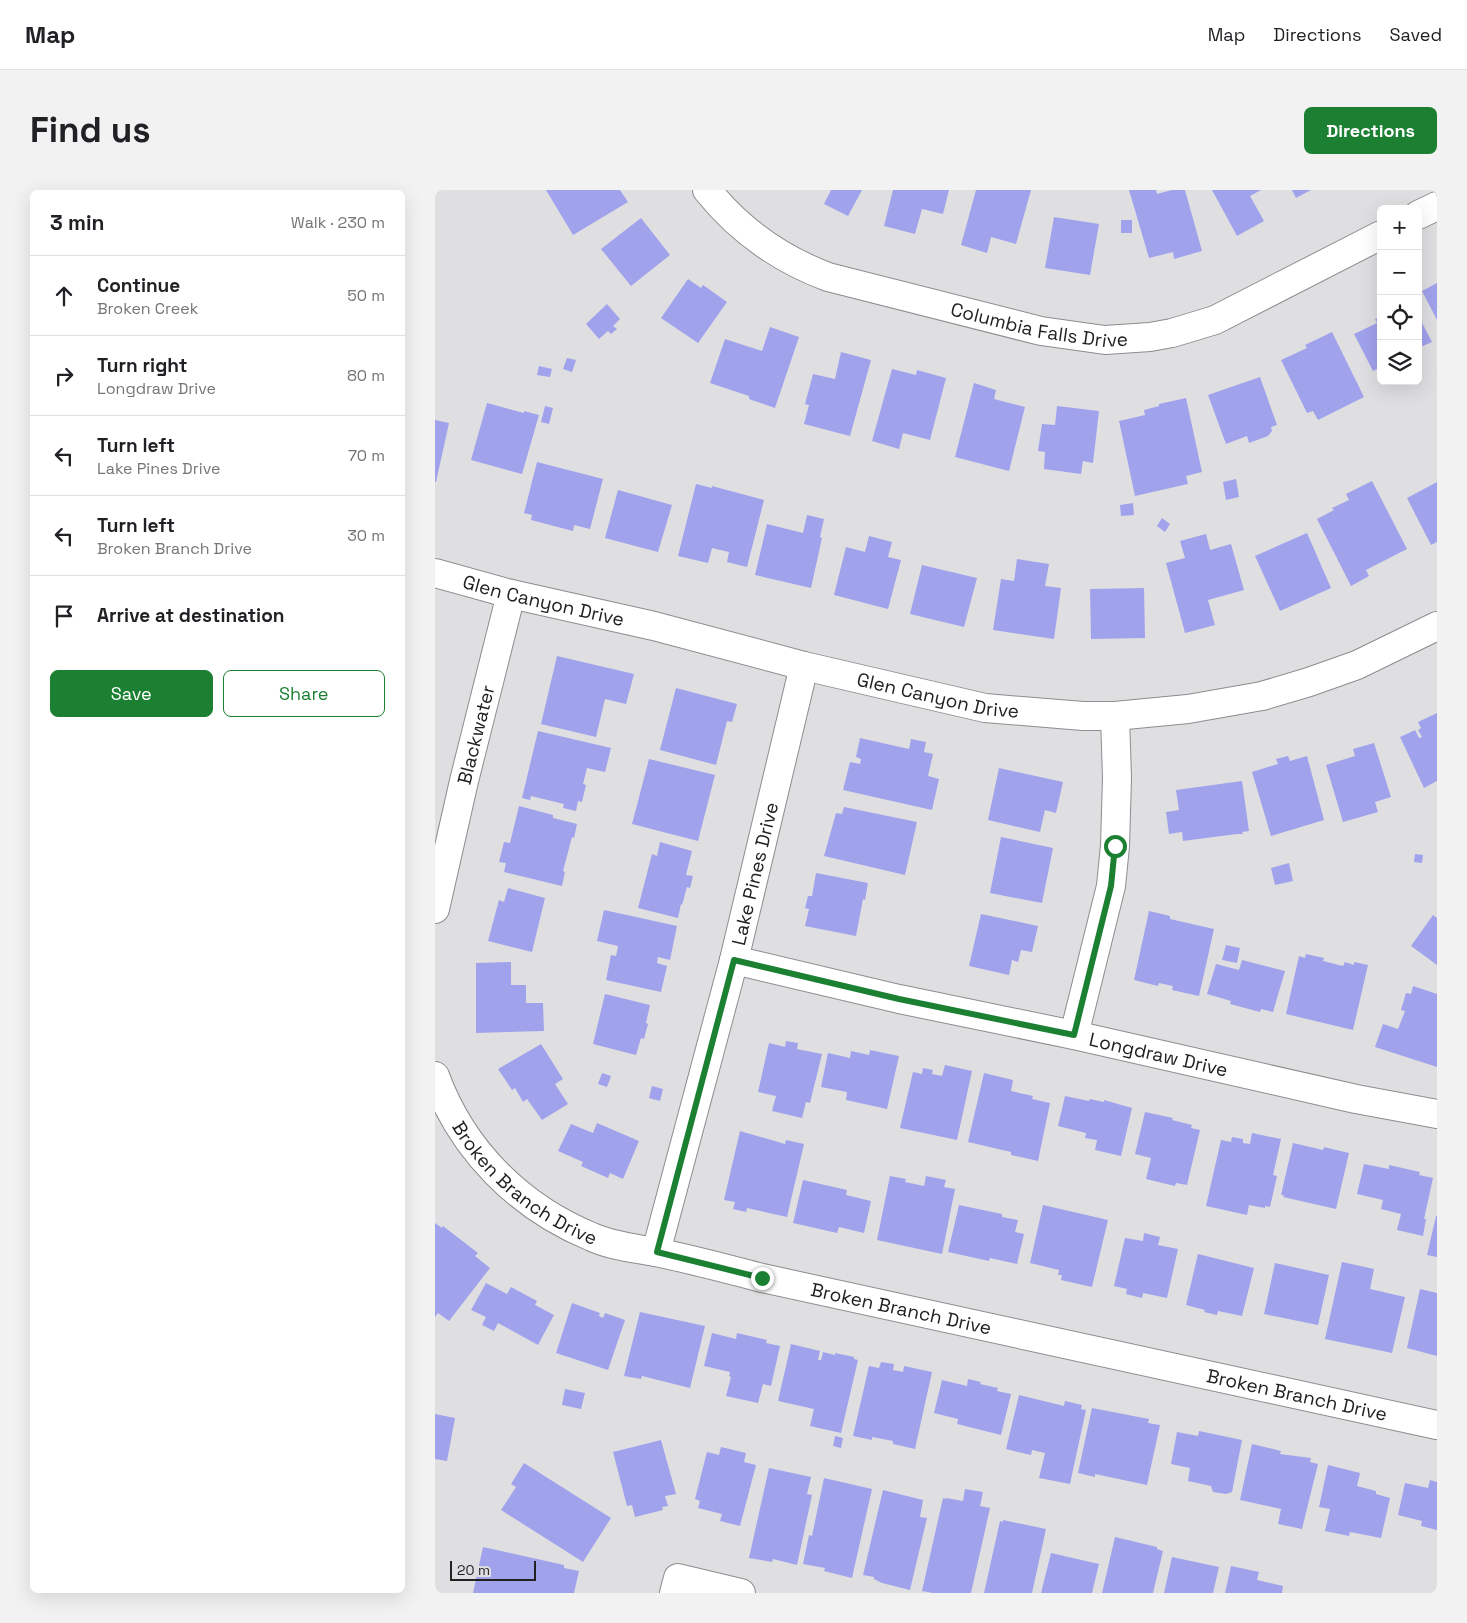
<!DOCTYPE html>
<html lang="en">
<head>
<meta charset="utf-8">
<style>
	body { margin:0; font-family:"Space Grotesk",sans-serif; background:#f2f2f2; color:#202124 }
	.controls { position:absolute; right:15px; top:15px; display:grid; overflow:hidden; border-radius:8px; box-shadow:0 5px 20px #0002 }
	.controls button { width:45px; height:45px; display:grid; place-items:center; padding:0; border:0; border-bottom:1px solid #e0e0e0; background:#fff; color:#202124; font:25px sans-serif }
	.scale { position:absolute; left:15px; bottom:12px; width:86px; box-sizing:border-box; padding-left:5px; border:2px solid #212122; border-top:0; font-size:14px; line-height:18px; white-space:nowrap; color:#212122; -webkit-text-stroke:4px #dfdfe2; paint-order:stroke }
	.stop { position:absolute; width:15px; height:15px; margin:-11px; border:4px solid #1c8033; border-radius:50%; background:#fff }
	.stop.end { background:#1c8033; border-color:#fff; box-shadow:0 1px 5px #0008 }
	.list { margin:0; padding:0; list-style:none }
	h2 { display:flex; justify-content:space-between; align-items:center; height:65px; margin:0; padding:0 20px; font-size:21px }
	h2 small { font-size:16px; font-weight:400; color:#757577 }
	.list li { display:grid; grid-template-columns:32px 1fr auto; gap:15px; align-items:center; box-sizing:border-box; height:80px; padding:0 20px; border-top:1px solid #e0e0e0 }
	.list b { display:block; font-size:19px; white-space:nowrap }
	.list p { margin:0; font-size:16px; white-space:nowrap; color:#757577 }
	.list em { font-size:16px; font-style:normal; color:#757577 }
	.actions { display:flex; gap:10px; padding:15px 20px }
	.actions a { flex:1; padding:11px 0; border:1px solid #1c8033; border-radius:8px; text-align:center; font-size:18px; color:#1c8033 }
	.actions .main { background:#1c8033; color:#fff }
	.icon { flex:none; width:28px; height:28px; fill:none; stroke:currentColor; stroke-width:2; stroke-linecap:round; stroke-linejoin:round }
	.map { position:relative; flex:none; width:1002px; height:1403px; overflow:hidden; border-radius:8px }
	header { display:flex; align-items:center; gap:30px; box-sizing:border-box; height:70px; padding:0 25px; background:#fff; border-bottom:1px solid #e0e0e0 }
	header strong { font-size:24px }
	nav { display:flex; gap:28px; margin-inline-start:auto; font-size:18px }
	.intro { display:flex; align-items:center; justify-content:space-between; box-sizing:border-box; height:120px; padding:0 30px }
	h1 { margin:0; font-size:35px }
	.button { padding:12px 22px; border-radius:8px; background:#1c8033; color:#fff; font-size:18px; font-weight:700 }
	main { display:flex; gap:30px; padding:0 30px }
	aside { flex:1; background:#fff; border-radius:8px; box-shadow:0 5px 20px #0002 }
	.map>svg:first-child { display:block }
	.building { fill:#a1a2ec }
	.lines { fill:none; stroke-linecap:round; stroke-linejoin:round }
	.minor-casing { stroke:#8d8d8f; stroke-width:30 }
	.minor { stroke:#fff; stroke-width:28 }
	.route { stroke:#1c8033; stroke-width:6 }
	.labels { text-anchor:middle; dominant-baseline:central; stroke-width:5; stroke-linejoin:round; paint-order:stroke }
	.street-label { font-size:19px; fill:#212122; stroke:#dfdfe2 }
</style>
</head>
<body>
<header>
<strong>Map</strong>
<nav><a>Map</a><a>Directions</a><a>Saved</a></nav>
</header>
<div class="intro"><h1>Find us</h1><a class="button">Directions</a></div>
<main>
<aside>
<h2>3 min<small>Walk · 230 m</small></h2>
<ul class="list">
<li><svg class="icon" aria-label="ahead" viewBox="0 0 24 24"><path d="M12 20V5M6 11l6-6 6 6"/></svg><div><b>Continue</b><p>Broken Creek</p></div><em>50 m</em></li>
<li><svg class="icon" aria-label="right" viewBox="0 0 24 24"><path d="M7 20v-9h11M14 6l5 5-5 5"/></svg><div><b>Turn right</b><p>Longdraw Drive</p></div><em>80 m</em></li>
<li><svg class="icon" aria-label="left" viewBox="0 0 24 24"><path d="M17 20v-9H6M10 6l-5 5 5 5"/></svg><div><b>Turn left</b><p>Lake Pines Drive</p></div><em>70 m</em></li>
<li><svg class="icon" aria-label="left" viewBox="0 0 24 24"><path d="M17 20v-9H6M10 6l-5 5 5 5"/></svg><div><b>Turn left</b><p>Broken Branch Drive</p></div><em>30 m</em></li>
<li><svg class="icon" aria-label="arrive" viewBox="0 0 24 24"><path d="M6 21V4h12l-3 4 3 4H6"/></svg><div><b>Arrive at destination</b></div></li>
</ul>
<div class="actions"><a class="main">Save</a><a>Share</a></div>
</aside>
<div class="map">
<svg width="1002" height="1403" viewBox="0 0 1002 1403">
	<rect width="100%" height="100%" fill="#dfdfe2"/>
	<g class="building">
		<polygon points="111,0 185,0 193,12 138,45"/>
		<polygon points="396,0 427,0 413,26 389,14"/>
		<polygon points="458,0 514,0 508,24 487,19 480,44 449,36"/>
		<polygon points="541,0 596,0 581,54 556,47 552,63 526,55"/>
		<polygon points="694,0 721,0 722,4 737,0 750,0 767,61 739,69 738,62 714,68"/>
		<polygon points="777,0 826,0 815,6 829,31 802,46"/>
		<polygon points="857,0 876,0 861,8"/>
		<polygon points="619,27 664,34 655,85 610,78"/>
		<polygon points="206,28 235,65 196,96 166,59"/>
		<rect x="686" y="30" width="11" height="13"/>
		<polygon points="253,89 266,98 268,95 292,112 263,153 226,128"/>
		<polygon points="1002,93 1002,130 987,101"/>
		<polygon points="172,114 185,129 178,136 182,139 176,144 173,141 164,149 151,134"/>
		<polygon points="983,125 997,152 983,158"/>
		<polygon points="946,127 946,177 938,181 919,144 942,133 940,129"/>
		<polygon points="335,137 364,147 340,218 314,209 314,206 275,193 290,149 327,161"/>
		<polygon points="897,142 929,207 883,230 878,221 872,223 846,170 872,158 870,155"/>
		<polygon points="406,162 436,170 415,246 369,234 374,215 370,214 378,184 400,189"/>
		<polygon points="132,168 141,170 137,182 128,179"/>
		<polygon points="104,176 117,179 115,187 102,185"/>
		<polygon points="457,179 481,185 482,180 511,188 495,250 468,243 464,259 437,251"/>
		<polygon points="825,187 842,235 836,237 837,241 833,246 814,253 812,246 791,254 773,205"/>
		<polygon points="539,193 561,200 559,209 590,217 574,281 520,267"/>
		<polygon points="751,208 767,282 751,286 753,294 700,306 684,231 710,225 709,220 724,216 724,214"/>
		<polygon points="52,213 89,223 89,221 104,225 87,284 36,270"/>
		<polygon points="110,216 118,218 114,234 106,232"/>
		<polygon points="622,216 664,221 658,273 648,271 646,284 609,279 610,262 603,261 607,234 620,235"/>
		<polygon points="0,230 14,233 1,292 0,292"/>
		<polygon points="102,272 168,289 155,339 139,335 138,341 96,330 97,325 89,323"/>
		<polygon points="801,289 804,307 791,310 788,292"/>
		<polygon points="937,291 972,359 931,380 934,386 916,396 882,329 899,320 897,318 914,310 911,304"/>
		<polygon points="1002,292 1002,352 996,355 972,308"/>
		<polygon points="261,294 277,298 277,296 329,310 312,377 292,372 294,362 277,358 273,373 243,366"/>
		<polygon points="183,300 237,315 223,362 170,348"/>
		<polygon points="698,313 699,325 686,326 685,315"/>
		<polygon points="372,325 389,329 385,347 387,348 376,398 320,385 332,334 368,343"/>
		<polygon points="727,328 735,334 730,342 722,336"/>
		<polygon points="872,343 896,398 845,421 820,366"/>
		<polygon points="771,344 775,360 796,354 809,400 773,410 780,435 750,443 731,373 750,368 745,351"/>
		<polygon points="434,346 457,352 453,367 466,370 453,419 399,405 411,357 430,362"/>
		<polygon points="582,369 614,374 610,396 626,398 619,449 558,440 566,389 579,391"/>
		<polygon points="487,375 542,388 529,437 475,424"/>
		<polygon points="709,398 710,448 656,449 655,399"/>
		<polygon points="122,466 199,484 191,514 170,509 161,547 106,534"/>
		<polygon points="241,498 302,514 297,532 292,531 281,575 225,560"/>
		<polygon points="1002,523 1002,591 989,598 965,547 980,540 984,548 987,547 983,540 986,538 983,532"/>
		<polygon points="103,541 176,558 170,582 152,578 148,594 151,595 147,612 143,611 141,621 128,618 129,614 96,606 95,610 87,608"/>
		<polygon points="425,548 474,559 476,549 491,552 489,562 498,564 493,586 504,589 497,620 408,600 415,572 425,574 426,569 421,567"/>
		<polygon points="939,553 956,607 940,612 943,622 908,632 891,575 920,566 918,559"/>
		<polygon points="853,566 855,571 872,566 889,630 836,646 817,582 843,574 841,569"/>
		<polygon points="214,569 280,585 263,651 197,634"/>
		<polygon points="564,578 628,592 621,623 610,620 605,642 553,630"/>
		<polygon points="807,591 814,641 807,642 808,644 802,644 748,651 747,642 734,644 731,622 744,620 741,600"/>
		<polygon points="84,616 118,625 118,628 142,634 139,648 137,647 128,681 130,682 127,696 69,682 71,673 64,672 69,652 75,653"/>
		<polygon points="409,617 482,632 470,685 389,666 401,623 407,624"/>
		<polygon points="566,647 618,658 607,713 555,703"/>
		<polygon points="225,652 257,661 251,685 258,686 255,698 252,697 247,715 246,714 243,728 203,718 217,664 222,666"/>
		<polygon points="980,664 988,665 987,673 979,672"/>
		<polygon points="854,673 858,691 840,695 836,678"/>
		<polygon points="381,683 433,693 430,710 428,709 421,746 370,736 374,719 370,718 373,706 377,706"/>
		<polygon points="73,698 110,708 97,762 53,751 64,710 69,712"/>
		<polygon points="169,720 242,736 235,770 223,767 222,773 232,776 226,802 171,790 176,765 181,766 183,756 162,751"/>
		<polygon points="714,721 735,726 735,729 779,739 764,806 737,800 738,796 724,793 723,796 699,790"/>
		<polygon points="546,724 603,736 597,762 586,760 583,772 577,770 574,785 534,776"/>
		<polygon points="998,725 1002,728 1002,775 976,756"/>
		<polygon points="791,755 805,758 802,773 787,770"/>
		<polygon points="871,764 889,768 888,771 908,776 910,772 919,775 919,772 933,775 918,840 851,824 864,766 870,768"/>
		<polygon points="807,770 850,781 838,822 826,819 825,822 795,814 796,811 772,804 781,774 804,780"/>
		<polygon points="76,772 76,795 91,795 91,813 108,813 109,841 41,843 41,773"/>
		<polygon points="978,796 1002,804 1002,877 940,857 948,834 963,839 970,821 966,820 971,803 976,804"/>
		<polygon points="170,804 215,815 211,833 213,834 209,849 206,848 201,865 158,854"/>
		<polygon points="351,851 363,853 362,859 387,864 375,913 371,912 367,928 337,921 341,906 323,902 334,853 350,857"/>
		<polygon points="106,854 128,889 120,894 133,914 107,930 92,909 88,912 80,898 77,900 63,879"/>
		<polygon points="435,860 464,866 452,919 411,910 412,902 386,897 393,863 415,868 416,861 434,865"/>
		<polygon points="510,875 537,881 522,950 465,938 478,882 487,884 488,878 498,880 497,884 507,886"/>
		<polygon points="167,883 176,886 172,897 163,894"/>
		<polygon points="549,883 578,890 576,901 598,906 597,909 615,913 603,971 576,965 576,962 533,952"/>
		<polygon points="217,896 228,899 225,911 214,908"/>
		<polygon points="630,906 654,911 655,909 669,912 669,910 697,918 686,966 660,960 662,950 650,948 651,943 623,936"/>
		<polygon points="710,922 738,928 737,930 757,935 756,938 765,940 752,995 741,993 740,996 711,989 716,968 700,964"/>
		<polygon points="162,933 204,951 188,989 175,983 173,988 146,976 148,972 123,961 136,934 158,943"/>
		<polygon points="305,941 350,954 351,950 369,954 352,1027 312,1018 311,1022 298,1019 300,1012 289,1010"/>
		<polygon points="817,943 846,949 838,985 842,986 835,1017 830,1016 830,1018 814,1015 812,1025 771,1016 786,950 796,952 797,947 808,949 808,953 815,954"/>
		<polygon points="858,953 888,960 889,957 914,963 901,1019 848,1007 849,1005 846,1005"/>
		<polygon points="929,974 954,979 954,975 985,982 984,985 998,988 989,1029 991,1029 988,1046 962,1040 966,1024 946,1019 948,1010 922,1004"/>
		<polygon points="455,986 471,989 470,992 489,996 491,986 511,990 509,997 520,999 507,1064 442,1050"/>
		<polygon points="368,990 412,1000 411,1005 436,1011 429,1043 404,1037 402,1043 358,1033"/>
		<polygon points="524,1015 567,1024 567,1027 583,1030 580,1042 589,1044 582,1074 555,1068 554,1071 513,1062"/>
		<polygon points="608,1015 673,1030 657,1097 626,1090 627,1085 623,1085 624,1080 595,1073"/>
		<polygon points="1001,1026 1002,1026 1002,1067 992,1065"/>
		<polygon points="0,1033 7,1038 8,1036 43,1063 40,1066 55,1078 14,1131 3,1123 0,1127"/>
		<polygon points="709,1043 725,1047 723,1055 743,1059 732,1108 708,1103 707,1108 691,1104 692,1099 679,1096 690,1048 708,1051"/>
		<polygon points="763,1064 819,1078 807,1126 783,1121 782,1125 769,1122 770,1120 751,1115"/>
		<polygon points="907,1072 939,1079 935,1099 970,1107 957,1163 890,1149"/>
		<polygon points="840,1073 894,1085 883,1135 829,1124"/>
		<polygon points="51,1093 72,1104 76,1097 102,1111 100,1115 119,1125 103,1155 63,1133 59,1141 47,1135 51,1127 36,1120"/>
		<polygon points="985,1099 1002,1103 1002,1166 972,1158"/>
		<polygon points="137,1113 165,1123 164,1126 168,1128 170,1123 190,1130 173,1180 121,1163"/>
		<polygon points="205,1122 270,1136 255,1198 207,1186 206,1189 189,1186"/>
		<polygon points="277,1143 301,1149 302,1143 332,1150 331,1153 345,1156 336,1196 328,1194 323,1213 291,1206 296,1187 294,1186 295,1182 269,1176"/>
		<polygon points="356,1154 385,1161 383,1170 386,1170 388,1162 400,1165 400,1163 419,1167 419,1169 423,1170 406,1243 375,1236 379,1219 343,1211"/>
		<polygon points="446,1172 459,1174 458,1180 468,1182 469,1176 497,1182 480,1259 458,1254 458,1251 437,1247 437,1250 418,1246 434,1176 444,1178"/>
		<polygon points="533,1189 546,1192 545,1194 563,1198 562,1201 576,1204 566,1245 522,1234 523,1229 499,1223 507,1190 532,1196"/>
		<polygon points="130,1199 150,1203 146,1219 127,1215"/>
		<polygon points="584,1205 629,1216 630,1211 647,1215 646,1219 651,1220 635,1294 604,1288 610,1263 597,1260 596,1265 571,1259"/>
		<polygon points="657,1218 714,1229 713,1233 725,1235 712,1295 660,1284 660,1287 643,1283"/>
		<polygon points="0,1224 20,1228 12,1271 0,1269"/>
		<polygon points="764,1241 807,1250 797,1302 791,1304 778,1302 776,1296 753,1291 755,1278 736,1274 742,1242 763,1246"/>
		<polygon points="400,1246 408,1248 406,1258 398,1256"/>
		<polygon points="226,1250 241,1304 230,1306 233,1316 227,1317 228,1320 200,1327 197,1315 192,1316 178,1262"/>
		<polygon points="817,1254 846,1261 845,1264 876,1268 875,1272 883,1274 867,1339 843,1334 846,1319 805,1310"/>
		<polygon points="286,1257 311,1263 309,1272 321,1275 305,1336 285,1331 287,1324 263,1318 265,1311 260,1309 272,1262 284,1265"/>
		<polygon points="89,1273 176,1328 148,1372 66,1320 81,1297 76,1294"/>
		<polygon points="893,1275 925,1283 922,1296 941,1301 941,1304 955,1308 946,1348 915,1342 914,1346 890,1341 895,1319 884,1317"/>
		<polygon points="334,1278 376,1287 372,1304 377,1305 362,1375 338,1369 337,1372 314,1368"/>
		<polygon points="389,1288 437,1299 417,1388 389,1381 390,1378 368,1374 374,1345 377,1346"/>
		<polygon points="995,1290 1002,1292 1002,1340 986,1336 987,1331 963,1325 970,1293 993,1298"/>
		<polygon points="530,1299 548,1302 545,1316 555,1318 536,1403 498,1403 487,1401 508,1308 511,1309 511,1308 528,1311"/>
		<polygon points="448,1300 488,1310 485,1327 492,1328 475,1400 447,1393 439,1389 439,1387 428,1385"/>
		<polygon points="568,1330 611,1339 597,1403 549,1403 565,1331 568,1332"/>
		<polygon points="680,1347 722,1357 722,1359 728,1361 718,1403 667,1403"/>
		<polygon points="48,1357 129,1375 129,1378 144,1381 139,1403 38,1403"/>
		<polygon points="616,1363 664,1374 657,1403 606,1403"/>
		<polygon points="737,1367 784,1377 778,1403 729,1403"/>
		<polygon points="796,1376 824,1382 822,1390 848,1396 847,1403 790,1403"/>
	</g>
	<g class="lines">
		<defs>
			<g id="minor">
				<path id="s1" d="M272 0C304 40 345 69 393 87L606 141 670 150 715 147 737 143 780 130 946 45"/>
				<polyline points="983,25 1002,16"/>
				<path id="s2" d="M0 383 76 404 219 436 369 476 550 518 648 526H680L753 519 827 506 874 492 922 475 1002 436"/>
				<path id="s3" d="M0 719 29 591 76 404"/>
				<path id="s4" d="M299 770 464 809 639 845 921 909 1002 924"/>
				<polyline points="639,845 676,696 680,656 682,588 680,526"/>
				<path id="s5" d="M0 886C27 960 84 1017 157 1047 177 1056 199 1058 220 1062 256 1069 292 1079 327 1088L1002 1235"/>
				<path id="s6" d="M221 1062 299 770 369 476"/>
				<polyline points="239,1403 243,1388 306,1403"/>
			</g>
		</defs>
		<use href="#minor" class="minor-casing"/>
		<use href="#minor" class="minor"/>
	</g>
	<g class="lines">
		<polyline class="route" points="327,1088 222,1062 299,770 464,809 639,845 676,696 680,656"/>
	</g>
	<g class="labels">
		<g class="street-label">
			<text stroke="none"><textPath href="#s1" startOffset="368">Columbia Falls Drive</textPath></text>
			<text stroke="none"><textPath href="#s2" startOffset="112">Glen Canyon Drive</textPath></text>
			<text stroke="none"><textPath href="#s2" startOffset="518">Glen Canyon Drive</textPath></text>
			<text stroke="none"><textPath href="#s3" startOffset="179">Blackwater</textPath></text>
			<text stroke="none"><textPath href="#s6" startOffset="391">Lake Pines Drive</textPath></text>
			<text stroke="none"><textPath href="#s4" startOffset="435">Longdraw Drive</textPath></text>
			<text stroke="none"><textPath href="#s5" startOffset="144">Broken Branch Drive</textPath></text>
			<text stroke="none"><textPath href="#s5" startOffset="549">Broken Branch Drive</textPath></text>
			<text stroke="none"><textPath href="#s5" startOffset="954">Broken Branch Drive</textPath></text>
		</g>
	</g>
</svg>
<div class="controls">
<button>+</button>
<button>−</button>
<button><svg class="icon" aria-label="locate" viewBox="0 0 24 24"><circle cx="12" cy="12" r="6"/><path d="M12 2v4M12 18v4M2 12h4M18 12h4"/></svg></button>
<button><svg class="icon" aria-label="layers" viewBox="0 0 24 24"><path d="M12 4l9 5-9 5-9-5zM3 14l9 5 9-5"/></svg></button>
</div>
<div class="scale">20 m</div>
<div class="stop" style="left:680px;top:656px"></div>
<div class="stop end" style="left:327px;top:1088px"></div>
</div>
</main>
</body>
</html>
